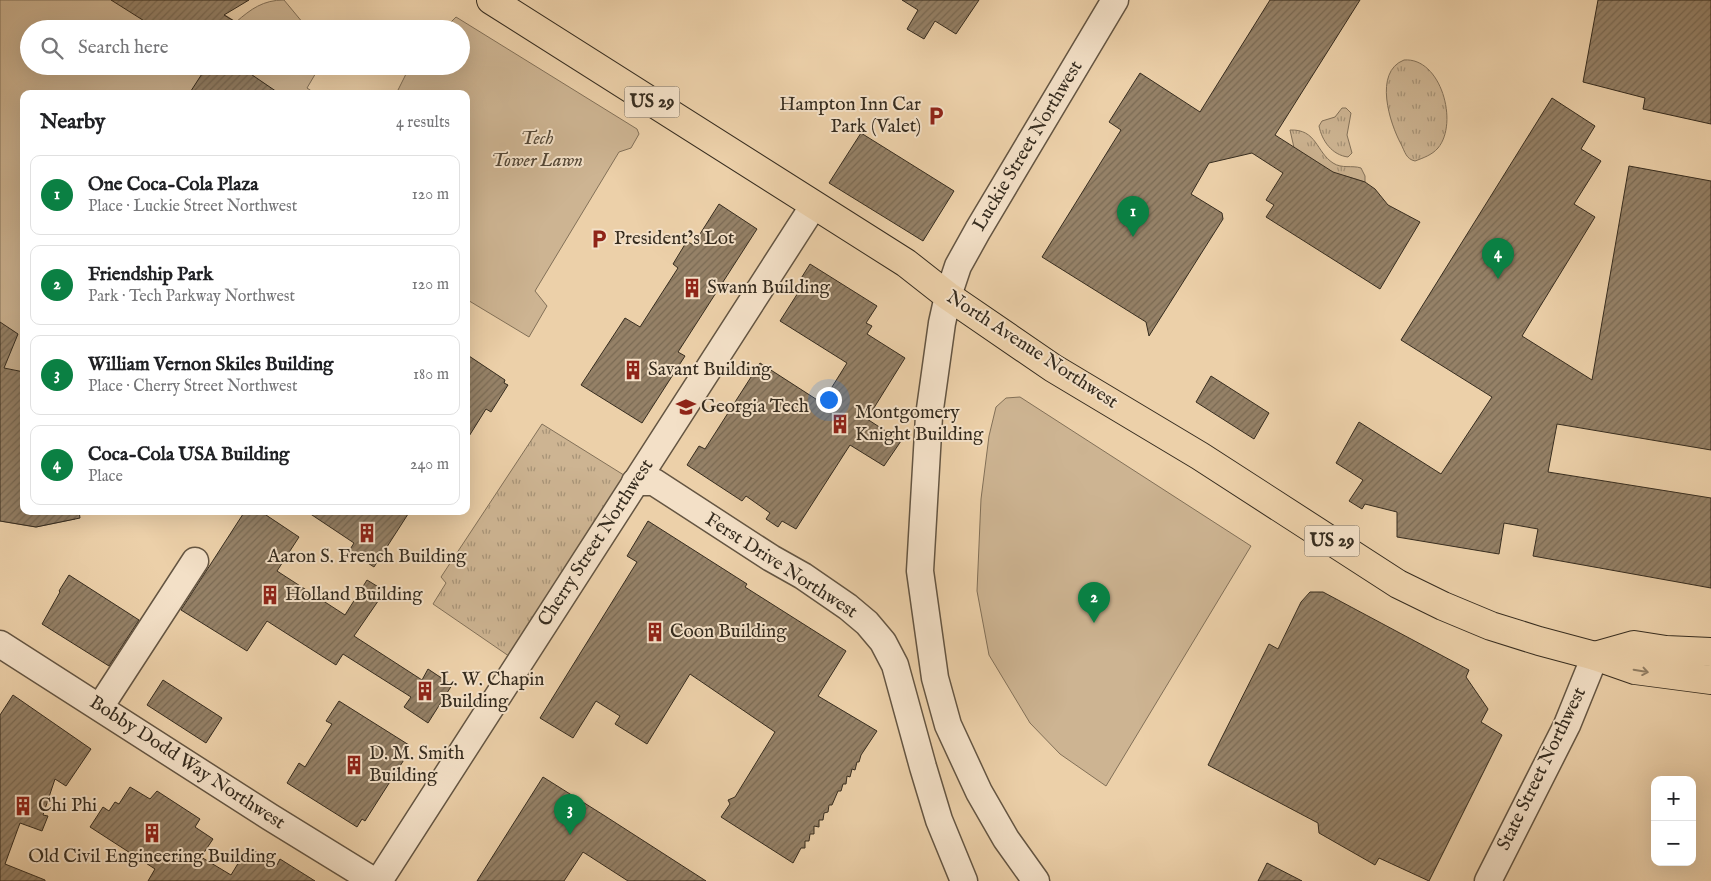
<!DOCTYPE html>
<html lang="en">
<head>
<meta charset="utf-8">
<style>
	body { margin:0; font-family:"IM FELL English",serif; background:#f2f2f2; color:#202124 }
	.controls { position:absolute; right:15px; bottom:15px; display:grid; overflow:hidden; border-radius:10px; box-shadow:0 5px 20px #0002 }
	.controls button { width:45px; height:45px; display:grid; place-items:center; padding:0; border:0; border-bottom:1px solid #e0e0e0; background:#fff; color:#202124; font:25px sans-serif }
	.you { position:absolute; left:828px; top:399px; width:18px; height:18px; margin:-12px; border:4px solid #fff; border-radius:50%; background:#1a73e8; box-shadow:0 0 0 8px #1a73e833 }
	.badge { display:grid; place-items:center; width:32px; height:32px; border-radius:50%; background:#0b8043; color:#fff; font-size:16px; font-weight:700 }
	.pin { position:absolute; translate:-50% -41px; filter:drop-shadow(0 1px 2px #0008) }
	.pin::after { content:''; position:absolute; top:26px; width:18px; height:15px; background:inherit; clip-path:polygon(0 0,100% 0,50% 100%) }
	.list { margin:0; padding:0; list-style:none }
	h2 { display:flex; justify-content:space-between; align-items:center; height:65px; margin:0; padding:0 20px; font-size:21px }
	h2 small { font-size:16px; font-weight:400; color:#757577 }
	.list li { display:grid; grid-template-columns:32px 1fr auto; gap:15px; align-items:center; box-sizing:border-box; height:80px; margin:0 10px 10px; padding:0 10px; border:1px solid #e0e0e0; border-radius:10px }
	.list b { display:block; font-size:19px; white-space:nowrap }
	.list p { margin:0; font-size:16px; white-space:nowrap; color:#757577 }
	.list em { font-size:16px; font-style:normal; color:#757577 }
	.icon { flex:none; width:28px; height:28px; fill:none; stroke:currentColor; stroke-width:2; stroke-linecap:round; stroke-linejoin:round }
	.map { position:relative; flex:none; width:1711px; height:881px; overflow:hidden }
	.search { position:absolute; background:#fff; box-shadow:0 5px 20px #0002; left:20px; top:20px; width:450px; height:55px; display:flex; align-items:center; gap:12px; box-sizing:border-box; padding:0 18px; border-radius:28px; color:#757577; font-size:19px }
	.panel { position:absolute; background:#fff; box-shadow:0 5px 20px #0002; left:20px; top:90px; width:450px; height:425px; border-radius:10px }
	.map>svg:first-child { display:block }
	.grass { fill:url(#grass-tufts); stroke:#827058 }
	.green { fill:#cdb492; stroke:#827058 }
	.building { fill:url(#building-hatch); stroke:#362c1f }
	.lines { fill:none; stroke-linecap:round; stroke-linejoin:round }
	.minor-casing { stroke:#645542; stroke-width:29 }
	.highway-casing { stroke:#362c1f; stroke-width:30 }
	.minor { stroke:#f3e0c7; stroke-width:26 }
	.highway { stroke:#ecd0a9; stroke-width:28 }
	.oneway { stroke:#917e64 }
	.labels { text-anchor:middle; dominant-baseline:central; stroke-width:4; stroke-linejoin:round; paint-order:stroke }
	.shield { fill:#f3e0c7; stroke:#6f6251; stroke-width:1 }
	.shield-label { font-size:18px; font-weight:bold; fill:#362c1f }
	.poi-label { font-size:19px; fill:#362c1f; stroke:#f3e0c7; text-anchor:start }
	.park-label { font-size:19px; font-style:italic; fill:#544736; stroke:#f3e0c7 }
	.street-label { font-size:19px; fill:#362c1f; stroke:#f3e0c7 }
</style>
</head>
<body>
<div class="map">
<svg width="1711" height="881" viewBox="0 0 1711 881">
	<defs>
		<pattern id="grass-tufts" width="24" height="20" patternUnits="userSpaceOnUse" patternTransform="scale(1.25)"><rect width="24" height="20" fill="#cdb492"/><path d="M3 7l-1-3M5 7V3M7 7l1-3M15 17l-1-3M17 17v-4M19 17l1-3" fill="none" stroke="#a79377"/></pattern>
		<pattern id="building-hatch" width="6" height="6" patternUnits="userSpaceOnUse" patternTransform="scale(1.25)"><rect width="6" height="6" fill="#958167"/><path d="M-1 1l2-2M0 6l6-6M5 7l2-2" fill="none" stroke="#7a6a54"/></pattern>
	</defs>
	<rect width="100%" height="100%" fill="#ecd0a9"/>
	<filter id="stains"><feTurbulence type="fractalNoise" baseFrequency=".004" numOctaves="4"/><feColorMatrix values="0 0 0 0 .2 0 0 0 0 .09 0 0 0 0 .02 0 0 0 .5 -.17"/></filter>
	<radialGradient id="worn" r=".72"><stop offset=".6" stop-color="#630" stop-opacity="0"/><stop offset="1" stop-color="#630" stop-opacity=".3"/></radialGradient>
	<g class="grass">
		<path d="M1404 60C1441 57 1459 123 1438 148 1432 155 1423 158 1415 161 1406 159 1405 152 1401 144 1390 124 1373 72 1404 60Z"/>
		<path d="M1342 108H1346L1351 113 1347 135 1352 153 1348 157C1332 155 1322 141 1319 126L1322 121 1335 117Z"/>
		<path d="M1290 130C1317 129 1316 152 1333 163 1342 169 1352 165 1361 168L1365 176V182L1345 176 1344 179 1295 152Z"/>
		<polygon points="542,424 635,482 519,663 433,604 446,583 441,577"/>
	</g>
	<g class="green">
		<path d="M0 0H201L236 22C251 9 263 0 284 0L308 29H29V66H320L307 88 316 94H24V511L75 519 36 527 0 521Z"/>
		<polygon points="456,17 637,129 639,134 631,148 619,152 535,291 547,306 529,337 466,299 466,94 396,94 410,66 461,66 461,29 444,29"/>
		<polygon points="1020,397 1251,546 1106,786 1060,754 1030,723 989,655 977,591 981,499 989,436 996,407 1006,398"/>
	</g>
	<g class="building">
		<polygon points="111,0 249,0 224,15 247,29 157,29"/>
		<polygon points="902,0 979,0 956,34 935,21 924,39 907,29 918,10"/>
		<polygon points="1270,0 1360,0 1275,135 1333,172 1365,182 1375,189 1388,205 1420,222 1380,289 1266,217 1274,205 1266,200 1283,173 1252,153 1209,163 1191,194 1222,213 1223,219 1149,336 1146,322 1042,257 1121,130 1109,122 1140,73 1200,112"/>
		<polygon points="1598,0 1711,0 1711,124 1643,109 1645,98 1583,82"/>
		<polygon points="207,66 239,66 280,94 189,94"/>
		<polygon points="1552,98 1595,126 1581,149 1601,161 1574,204 1595,217 1522,336 1592,380 1629,166 1711,181 1711,450 1557,424 1548,472 1711,498 1711,588 1533,556 1538,529 1504,523 1499,554 1397,537 1397,512 1365,504 1362,509 1349,501 1363,480 1336,463 1359,422 1441,474 1492,397 1401,340"/>
		<polygon points="861,133 954,191 923,241 829,183"/>
		<polygon points="719,204 757,229 678,352 685,356 642,423 581,385 625,318 640,327 678,268 673,264 687,241 693,245"/>
		<polygon points="810,264 877,306 866,323 872,326 867,334 905,358 867,419 901,441 884,466 850,445 796,529 782,521 778,527 766,519 770,513 746,496 742,501 687,465 699,446 705,449 760,363 822,403 847,363 780,321 803,285 800,280"/>
		<polygon points="0,322 18,334 4,368 24,372 24,511 79,511 80,518 36,527 0,521"/>
		<polygon points="466,354 505,380 504,383 508,385 491,412 486,409 466,441"/>
		<polygon points="1211,376 1269,413 1254,439 1196,402"/>
		<polygon points="245,511 260,511 299,537 277,571 345,615 367,580 385,591 354,636 422,680 428,669 452,685 428,723 404,707 411,697 343,654 336,665 267,621 247,651 181,610"/>
		<polygon points="306,511 410,511 374,567 349,551 354,543"/>
		<polygon points="648,521 747,584 745,587 846,651 818,696 877,731 861,755 859,762 857,762 855,770 852,769 850,777 847,776 846,784 843,784 841,791 838,791 832,805 829,805 828,812 824,813 823,820 819,820 819,827 814,826 814,834 810,834 809,841 805,841 805,848 801,848 793,863 721,817 730,804 728,800 735,797 775,732 690,674 647,744 615,724 620,716 596,701 573,738 540,718 637,562 627,556"/>
		<polygon points="69,575 139,620 109,666 42,624 60,592 59,591"/>
		<polygon points="1310,592 1323,592 1469,670 1466,677 1488,709 1481,722 1502,735 1429,881 1379,858 1375,865 1319,833 1318,823 1208,765 1269,644 1278,649 1301,602"/>
		<polygon points="163,680 222,718 206,743 147,705"/>
		<polygon points="13,695 91,749 66,786 55,779 43,815 48,816 42,831 20,823 5,864 45,880 45,881 0,881 0,715"/>
		<polygon points="339,701 409,745 404,753 407,755 365,821 362,819 357,827 287,783 299,763 305,767 332,724 326,721"/>
		<polygon points="543,777 605,816 706,881 628,881 583,852 564,881 477,881"/>
		<polygon points="130,787 150,799 157,791 200,819 195,827 213,839 201,857 231,875 248,847 277,865 280,859 315,881 148,881 155,869 90,827 103,807 109,811 115,802 119,804"/>
		<polygon points="1267,863 1302,881 1258,881"/>
	</g>
	<g class="lines">
		<defs>
			<g id="minor">
				<polyline points="635,482 654,482 771,558 803,576 848,607 867,623 883,642 895,665 923,767 939,820 964,881"/>
				<polyline points="0,644 270,817 374,881"/>
				<polyline points="100,707 195,561"/>
				<polyline points="379,881 814,205"/>
				<polyline points="1036,881 1006,839 979,792 948,725 935,678 920,571 929,416 942,323 948,296 958,266 978,230 1115,0"/>
				<polyline points="1488,881 1567,725 1595,656"/>
			</g>
			<g id="highway">
				<polyline points="491,0 906,263 948,296 1053,368 1200,456 1398,584 1443,606 1491,626 1539,641 1595,656 1635,670 1711,680"/>
				<polyline points="1595,656 1634,645 1666,650 1711,652"/>
			</g>
		</defs>
		<use href="#minor" class="minor-casing"/>
		<use href="#highway" class="highway-casing"/>
		<use href="#minor" class="minor"/>
		<use href="#highway" class="highway"/>
	</g>
	<defs><path id="oneway-shaft" d="M-6 0H5M1.5-3L5.5 0L1.5 3" fill="none" stroke-width="1.6" stroke-linecap="round" stroke-linejoin="round" transform="scale(1.25)"/></defs>
	<use class="oneway" href="#oneway-shaft" transform="translate(1641 671) rotate(10)"/>
	<defs>
		<symbol id="parking-bare" viewBox="-9 -9 18 18"><path d="M-3.5-5.5H1a3.5 3.5 0 0 1 0 7H-1V5.5H-3.5ZM-1-3.4V-.6H.8a1.4 1.4 0 0 0 0-2.8Z" fill="#8f2418" stroke="#f3e0c7" stroke-width="2.5" paint-order="stroke"/></symbol>
		<symbol id="building-bare" viewBox="-9 -9 18 18"><path d="M-4-6H4V6H1V3H-1V6H-4ZM-2.5-4.3h1.7v1.8h-1.7ZM.8-4.3h1.7v1.8H.8ZM-2.5-1h1.7V.8h-1.7ZM.8-1h1.7V.8H.8Z" fill="#8f2418" stroke="#f3e0c7" stroke-width="2.5" paint-order="stroke"/></symbol>
		<symbol id="university-bare" viewBox="-9 -9 18 18"><path d="M0-5L7-2L0 1L-7-2ZM-4 1L0 2.5L4 1V4Q0 6-4 4Z" fill="#8f2418" stroke="#f3e0c7" stroke-width="2.5" paint-order="stroke"/></symbol>
	</defs>
	<g fill-rule="evenodd">
		<use href="#parking-bare" x="922" y="102" width="28" height="28"/>
		<use href="#parking-bare" x="585" y="225" width="28" height="28"/>
		<use href="#building-bare" x="678" y="274" width="28" height="28"/>
		<use href="#building-bare" x="619" y="356" width="28" height="28"/>
		<use href="#university-bare" x="672" y="393" width="28" height="28"/>
		<use href="#building-bare" x="826" y="410" width="28" height="28"/>
		<use href="#building-bare" x="353" y="519" width="28" height="28"/>
		<use href="#building-bare" x="256" y="581" width="28" height="28"/>
		<use href="#building-bare" x="641" y="618" width="28" height="28"/>
		<use href="#building-bare" x="411" y="677" width="28" height="28"/>
		<use href="#building-bare" x="340" y="751" width="28" height="28"/>
		<use href="#building-bare" x="9" y="792" width="28" height="28"/>
		<use href="#building-bare" x="138" y="819" width="28" height="28"/>
	</g>
	<g class="labels">
		<g class="shield">
			<rect x="624.5" y="86.5" width="55" height="31" rx="4"/>
			<rect x="1304.5" y="525.5" width="55" height="31" rx="4"/>
		</g>
		<g class="shield-label">
			<text x="652" y="102">US 29</text>
			<text x="1332" y="541">US 29</text>
		</g>
		<g class="poi-label">
			<text x="921" y="105" text-anchor="end">Hampton Inn Car<tspan x="921" dy="22">Park (Valet)</tspan></text>
			<text x="614" y="239">President’s Lot</text>
			<text x="707" y="288">Swann Building</text>
			<text x="648" y="370">Savant Building</text>
			<text x="701" y="407">Georgia Tech</text>
			<text x="855" y="413">Montgomery<tspan x="855" dy="22">Knight Building</tspan></text>
			<text x="367" y="557" text-anchor="middle">Aaron S. French Building</text>
			<text x="285" y="595">Holland Building</text>
			<text x="670" y="632">Coon Building</text>
			<text x="440" y="680">L. W. Chapin<tspan x="440" dy="22">Building</tspan></text>
			<text x="369" y="754">D. M. Smith<tspan x="369" dy="22">Building</tspan></text>
			<text x="38" y="806">Chi Phi</text>
			<text x="152" y="857" text-anchor="middle">Old Civil Engineering Building</text>
		</g>
		<g class="park-label">
			<text x="537" y="139">Tech<tspan x="537" dy="22">Tower Lawn</tspan></text>
		</g>
		<g class="street-label">
			<text transform="translate(1028 146) rotate(-59)">Luckie Street Northwest</text>
			<text transform="translate(1032 350) rotate(33)">North Avenue Northwest</text>
			<text transform="translate(596 543) rotate(-57)">Cherry Street Northwest</text>
			<text transform="translate(781 566) rotate(33)">Ferst Drive Northwest</text>
			<text transform="translate(187 763) rotate(33)">Bobby Dodd Way Northwest</text>
			<text transform="translate(1542 769) rotate(-64)">State Street Northwest</text>
		</g>
	</g>
	<rect width="100%" height="100%" filter="url(#stains)"/>
	<rect width="100%" height="100%" fill="url(#worn)"/>
</svg>
<div class="controls">
<button>+</button>
<button>−</button>
</div>
<div class="you"></div>
<div class="pin badge" style="left:1133px;top:237px">1</div>
<div class="pin badge" style="left:1094px;top:623px">2</div>
<div class="pin badge" style="left:570px;top:835px">3</div>
<div class="pin badge" style="left:1498px;top:279px">4</div>
<div class="search"><svg class="icon" aria-label="search" viewBox="0 0 24 24"><circle cx="10" cy="10" r="6"/><path d="M15 15l6 6"/></svg>Search here</div>
<section class="panel">
<h2>Nearby<small>4 results</small></h2>
<ul class="list">
<li><span class="badge">1</span><div><b>One Coca-Cola Plaza</b><p>Place · Luckie Street Northwest</p></div><em>120 m</em></li>
<li><span class="badge">2</span><div><b>Friendship Park</b><p>Park · Tech Parkway Northwest</p></div><em>120 m</em></li>
<li><span class="badge">3</span><div><b>William Vernon Skiles Building</b><p>Place · Cherry Street Northwest</p></div><em>180 m</em></li>
<li><span class="badge">4</span><div><b>Coca-Cola USA Building</b><p>Place</p></div><em>240 m</em></li>
</ul>
</section>
</div>
</body>
</html>
